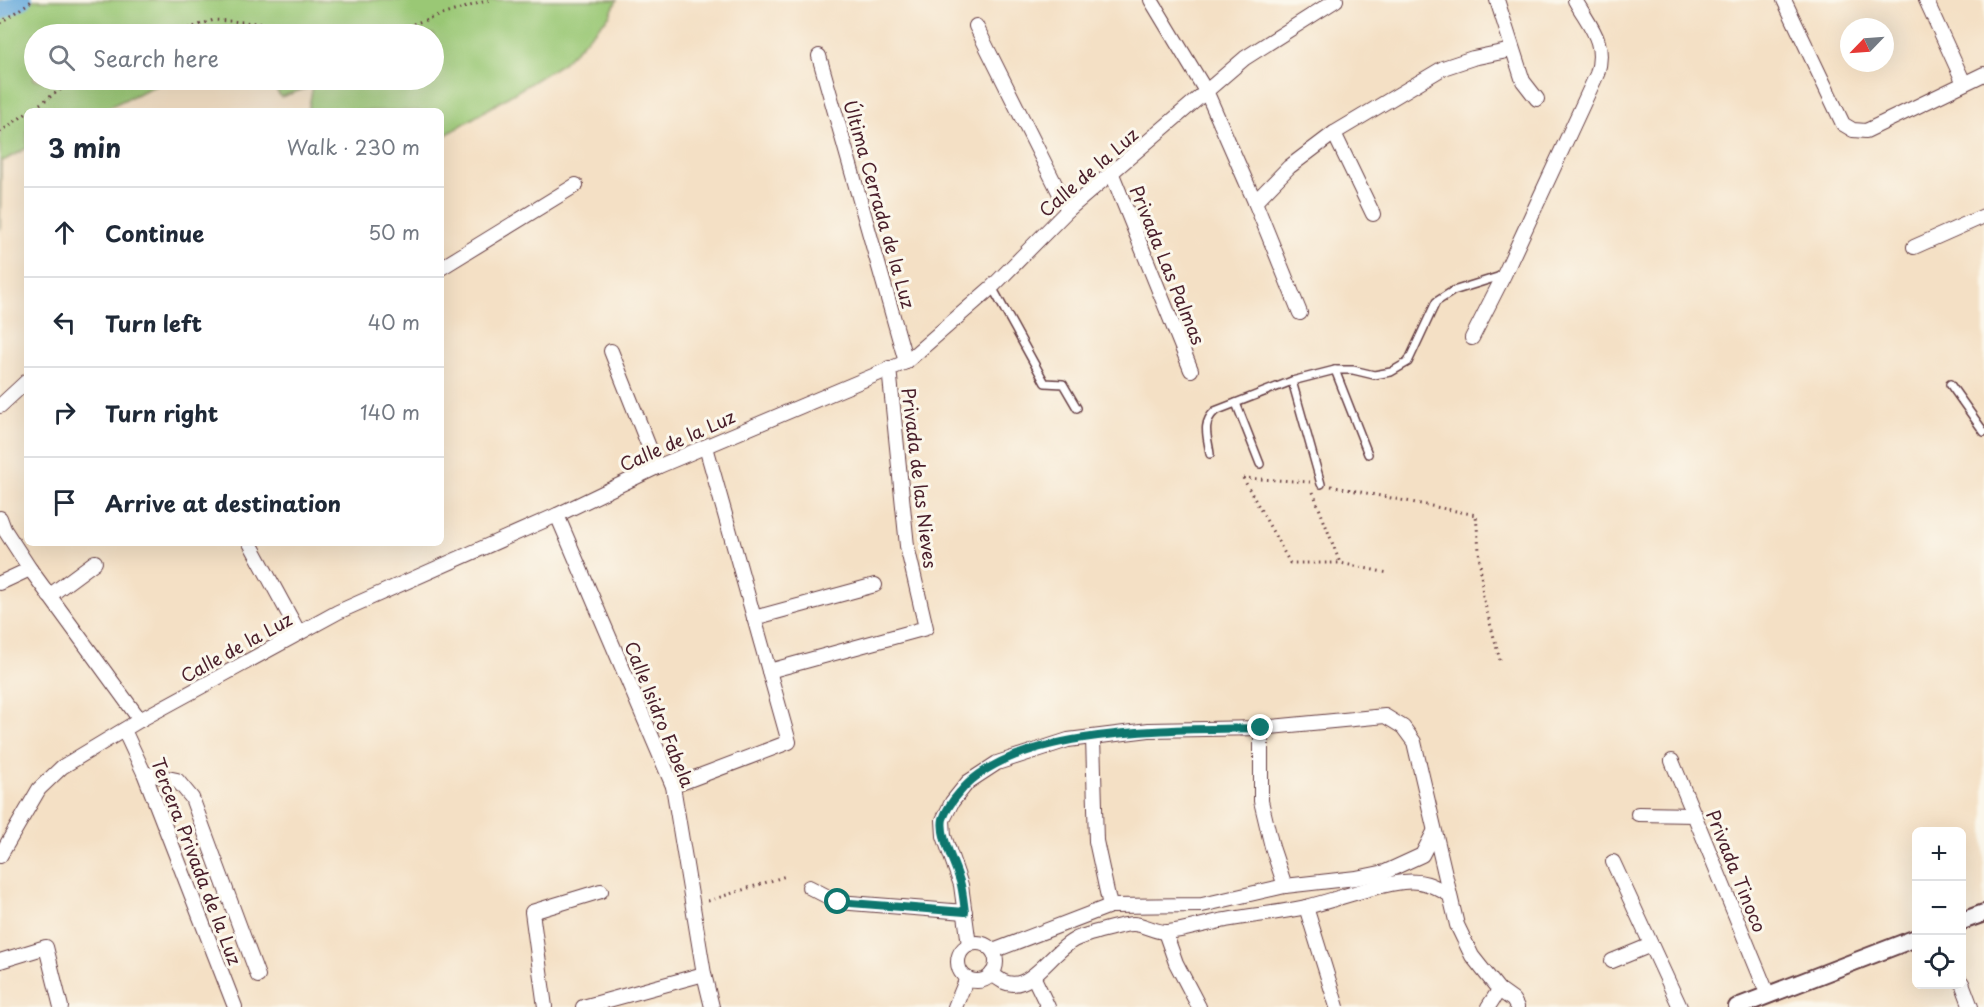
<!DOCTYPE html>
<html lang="en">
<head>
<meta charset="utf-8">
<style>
	body { margin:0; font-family:"Playpen Sans",sans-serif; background:#f2f2f3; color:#1f2937 }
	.controls { position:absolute; right:18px; bottom:18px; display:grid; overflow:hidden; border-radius:9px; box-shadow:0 6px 24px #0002 }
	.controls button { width:54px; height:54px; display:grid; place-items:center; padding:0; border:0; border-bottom:2px solid #e0e1e3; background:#fff; color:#1f2937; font:30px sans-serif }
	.compass { position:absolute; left:1840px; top:18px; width:54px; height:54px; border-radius:50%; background:#fff; box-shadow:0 6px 24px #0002; rotate:245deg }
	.stop { position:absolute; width:18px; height:18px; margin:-14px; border:4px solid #0f766e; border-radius:50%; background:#fff }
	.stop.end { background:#0f766e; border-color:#fff; box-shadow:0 2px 6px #0008 }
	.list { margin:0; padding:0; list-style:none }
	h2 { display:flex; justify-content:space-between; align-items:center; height:78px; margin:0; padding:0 24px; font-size:26px }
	h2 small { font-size:20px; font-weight:400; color:#747a83 }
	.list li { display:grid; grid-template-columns:39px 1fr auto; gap:18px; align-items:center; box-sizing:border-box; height:90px; padding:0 24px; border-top:2px solid #e0e1e3 }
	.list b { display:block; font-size:22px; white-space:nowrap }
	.list em { font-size:20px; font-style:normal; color:#747a83 }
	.icon { flex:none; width:33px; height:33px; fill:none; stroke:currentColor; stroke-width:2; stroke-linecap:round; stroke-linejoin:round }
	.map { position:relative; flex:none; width:1984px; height:1007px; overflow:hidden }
	.search { position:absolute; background:#fff; box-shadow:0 6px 24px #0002; left:24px; top:24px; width:420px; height:66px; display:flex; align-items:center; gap:15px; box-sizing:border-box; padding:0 21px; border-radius:33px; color:#747a83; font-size:22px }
	.panel { position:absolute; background:#fff; box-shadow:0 6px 24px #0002; left:24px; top:108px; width:420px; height:438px; border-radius:9px }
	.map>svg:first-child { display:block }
	.green { fill:#9ac875; stroke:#727450; stroke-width:1.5 }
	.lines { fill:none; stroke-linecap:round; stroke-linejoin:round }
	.canal { stroke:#68aadc; stroke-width:18 }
	.service-casing { stroke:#643c42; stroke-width:10 }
	.minor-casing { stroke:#643c42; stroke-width:16 }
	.tertiary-casing { stroke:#643c42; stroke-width:20 }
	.path { stroke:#643c42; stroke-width:3; stroke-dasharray:1.5 4.5; stroke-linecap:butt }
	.service { stroke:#fff; stroke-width:7 }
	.minor { stroke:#fff; stroke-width:14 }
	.tertiary { stroke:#fff; stroke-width:16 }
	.route { stroke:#0f766e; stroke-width:8 }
	.labels { text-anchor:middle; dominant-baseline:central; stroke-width:6; stroke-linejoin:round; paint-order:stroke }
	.street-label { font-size:18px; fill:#4a1f2b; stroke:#fbf7ec }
</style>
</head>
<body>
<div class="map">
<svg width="1984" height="1007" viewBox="0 0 1984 1007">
	<rect width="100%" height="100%" fill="#fbf7ec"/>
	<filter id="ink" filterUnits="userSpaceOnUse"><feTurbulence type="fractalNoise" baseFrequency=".0167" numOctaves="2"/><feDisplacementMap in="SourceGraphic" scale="12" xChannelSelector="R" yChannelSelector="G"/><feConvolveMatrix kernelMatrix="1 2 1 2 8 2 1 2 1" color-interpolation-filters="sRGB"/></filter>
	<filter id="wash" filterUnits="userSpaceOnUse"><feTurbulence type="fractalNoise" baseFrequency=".008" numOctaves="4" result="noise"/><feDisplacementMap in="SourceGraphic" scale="24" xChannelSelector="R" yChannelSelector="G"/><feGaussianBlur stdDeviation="1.35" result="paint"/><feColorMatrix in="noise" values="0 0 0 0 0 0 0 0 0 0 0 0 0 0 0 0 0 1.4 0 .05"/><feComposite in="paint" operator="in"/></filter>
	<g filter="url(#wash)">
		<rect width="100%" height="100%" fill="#f4e0c5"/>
		<polygon class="green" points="0,0 617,0 610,15 563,63 441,138 441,111 308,111 313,86 281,97 269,80 434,80 434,34 34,34 34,80 168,80 100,111 27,111 27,148 1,162 0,231"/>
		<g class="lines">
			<polyline class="canal" points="0,11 23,0"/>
		</g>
	</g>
	<g filter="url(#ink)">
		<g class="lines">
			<defs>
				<g id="service">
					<polyline points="992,287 1045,383 1063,384 1077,408"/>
					<polyline points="1335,370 1368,454"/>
					<polyline points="1292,381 1321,484"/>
					<polyline points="1950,384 1984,432"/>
					<polyline points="1236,403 1260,464"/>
					<path d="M1210 454C1208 437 1201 424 1215 411L1292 381 1335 370H1353L1374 375 1391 372 1408 362 1436 302 1453 291 1504 275"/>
				</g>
				<g id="minor">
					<polyline points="1151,0 1207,93 1255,202 1300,313"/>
					<polyline points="1497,0 1523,81 1537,99"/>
					<polyline points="1784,0 1843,124 1853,130 1866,131 1984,74"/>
					<polyline points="1926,0 1964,83"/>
					<polyline points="976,26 1068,210"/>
					<polyline points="819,56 906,362"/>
					<polyline points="1334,133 1373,214"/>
					<polyline points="1112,174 1191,370"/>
					<polyline points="1255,202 1289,167 1334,133 1443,68 1473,58 1512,50"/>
					<polyline points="1914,247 1984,216"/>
					<polyline points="441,268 576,185"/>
					<path d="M1472 338 1504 275 1597 74C1607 42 1590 27 1575 0"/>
					<polyline points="611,351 657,467"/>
					<polyline points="0,406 27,381"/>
					<polyline points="557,515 673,786 704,974 712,1007"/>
					<polyline points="0,518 4,529 30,569 140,720"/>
					<polyline points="250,543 299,633"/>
					<polyline points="0,583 30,569"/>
					<polyline points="49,596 95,562"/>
					<polyline points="754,618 875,585"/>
					<polyline points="769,671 926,628 907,546 889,368"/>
					<polyline points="1261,728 1261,801 1272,847 1285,886"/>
					<polyline points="124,730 144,773 235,1007"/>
					<polyline points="1093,738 1096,841 1110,906"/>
					<polyline points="1672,761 1768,995"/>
					<polyline points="144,773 177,780 192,798 258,976"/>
					<polyline points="673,786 789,742 706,447"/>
					<polyline points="1638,814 1695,815"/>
					<polyline points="0,856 39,789 62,767 140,720 338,612 557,515 657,467 906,362 992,287 1068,210 1245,58 1336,0"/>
					<polyline points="1613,862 1680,1007"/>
					<polyline points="809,887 838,902 965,912"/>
					<polyline points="1306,907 1337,1007"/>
					<polyline points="1165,932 1176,963 1199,1007"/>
					<circle cx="977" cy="962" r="19"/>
					<polyline points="969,945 961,885 944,836 943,820 952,802 968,782 997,763 1068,740 1149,730 1261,728 1385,716 1403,727 1414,742 1457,925 1472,956 1499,990 1513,1000 1517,1007"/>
					<polyline points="993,951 1110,906 1202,905 1285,886 1356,878 1385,872 1422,855 1434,832"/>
					<polyline points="0,961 46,947 61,1007"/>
					<polyline points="1612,961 1651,945"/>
					<path d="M992 973C1024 1007 1048 952 1076 939 1084 935 1124 924 1133 924 1144 924 1156 933 1168 932 1187 930 1207 923 1226 920 1252 915 1280 913 1306 907 1339 899 1370 886 1403 882 1424 880 1432 885 1450 895"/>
					<polyline points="1034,978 1048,1007"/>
					<polyline points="1962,983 1971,1007"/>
					<polyline points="545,1007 532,912 601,891"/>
					<polyline points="583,1007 704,974"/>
					<polyline points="955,1007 967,978"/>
					<polyline points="1488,1007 1499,990"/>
				</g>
				<g id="tertiary">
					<polyline points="1962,921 1984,913"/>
					<polyline points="1737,1007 1916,938"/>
				</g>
			</defs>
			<use href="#service" class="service-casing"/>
			<use href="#minor" class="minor-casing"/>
			<use href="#tertiary" class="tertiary-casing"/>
			<g class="path">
				<polyline points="0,23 33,0"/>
				<polyline points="171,34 214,20 387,32 489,0"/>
				<polyline points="30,111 74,80"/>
				<polyline points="0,132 27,113"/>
				<polyline points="1243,478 1310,482"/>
				<polyline points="1243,478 1290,563 1340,563 1388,573"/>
				<polyline points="1331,486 1476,515 1483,597 1500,660"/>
				<polyline points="1313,492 1340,563"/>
				<polyline points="708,901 786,876"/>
			</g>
			<use href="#service" class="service"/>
			<use href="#minor" class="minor"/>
			<use href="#tertiary" class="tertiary"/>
		</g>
	</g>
	<g class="lines" filter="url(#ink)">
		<path class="route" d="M838 902 965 912C964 904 963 894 961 885 957 867 939 837 943 819 946 810 953 800 960 792 1015 725 1180 730 1261 728"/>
	</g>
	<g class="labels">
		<g class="street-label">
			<text transform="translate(1088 172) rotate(-41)">Calle de la Luz</text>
			<text transform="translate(880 204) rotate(74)">Última Cerrada de la Luz</text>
			<text transform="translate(1168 265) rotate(68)">Privada Las Palmas</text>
			<text transform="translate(677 440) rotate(-24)">Calle de la Luz</text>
			<text transform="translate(920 478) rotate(83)">Privada de las Nieves</text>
			<text transform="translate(236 647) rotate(-29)">Calle de la Luz</text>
			<text transform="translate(660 714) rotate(68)">Calle Isidro Fabela</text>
			<text transform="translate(197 861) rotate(69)">Tercera Privada de la Luz</text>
			<text transform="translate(1737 871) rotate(68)">Privada Tinoco</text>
		</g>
	</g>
</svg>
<div class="controls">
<button>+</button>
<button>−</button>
<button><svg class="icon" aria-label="locate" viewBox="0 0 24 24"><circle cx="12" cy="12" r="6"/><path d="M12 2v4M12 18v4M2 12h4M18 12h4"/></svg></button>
</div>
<svg class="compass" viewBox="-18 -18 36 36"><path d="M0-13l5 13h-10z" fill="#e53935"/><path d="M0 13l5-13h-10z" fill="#747a83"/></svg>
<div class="stop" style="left:838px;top:902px"></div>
<div class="stop end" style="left:1261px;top:728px"></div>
<div class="search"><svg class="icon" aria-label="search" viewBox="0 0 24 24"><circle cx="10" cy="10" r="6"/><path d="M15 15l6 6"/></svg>Search here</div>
<section class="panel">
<h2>3 min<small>Walk · 230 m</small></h2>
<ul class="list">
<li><svg class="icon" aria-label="ahead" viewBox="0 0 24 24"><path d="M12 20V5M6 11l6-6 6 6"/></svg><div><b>Continue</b></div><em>50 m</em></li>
<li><svg class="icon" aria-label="left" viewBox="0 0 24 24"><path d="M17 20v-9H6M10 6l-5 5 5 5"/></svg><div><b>Turn left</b></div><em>40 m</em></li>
<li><svg class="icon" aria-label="right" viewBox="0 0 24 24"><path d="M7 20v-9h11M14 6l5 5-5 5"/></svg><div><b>Turn right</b></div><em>140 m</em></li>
<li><svg class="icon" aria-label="arrive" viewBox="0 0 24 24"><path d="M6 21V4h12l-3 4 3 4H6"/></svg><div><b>Arrive at destination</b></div></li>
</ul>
</section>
</div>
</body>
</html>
